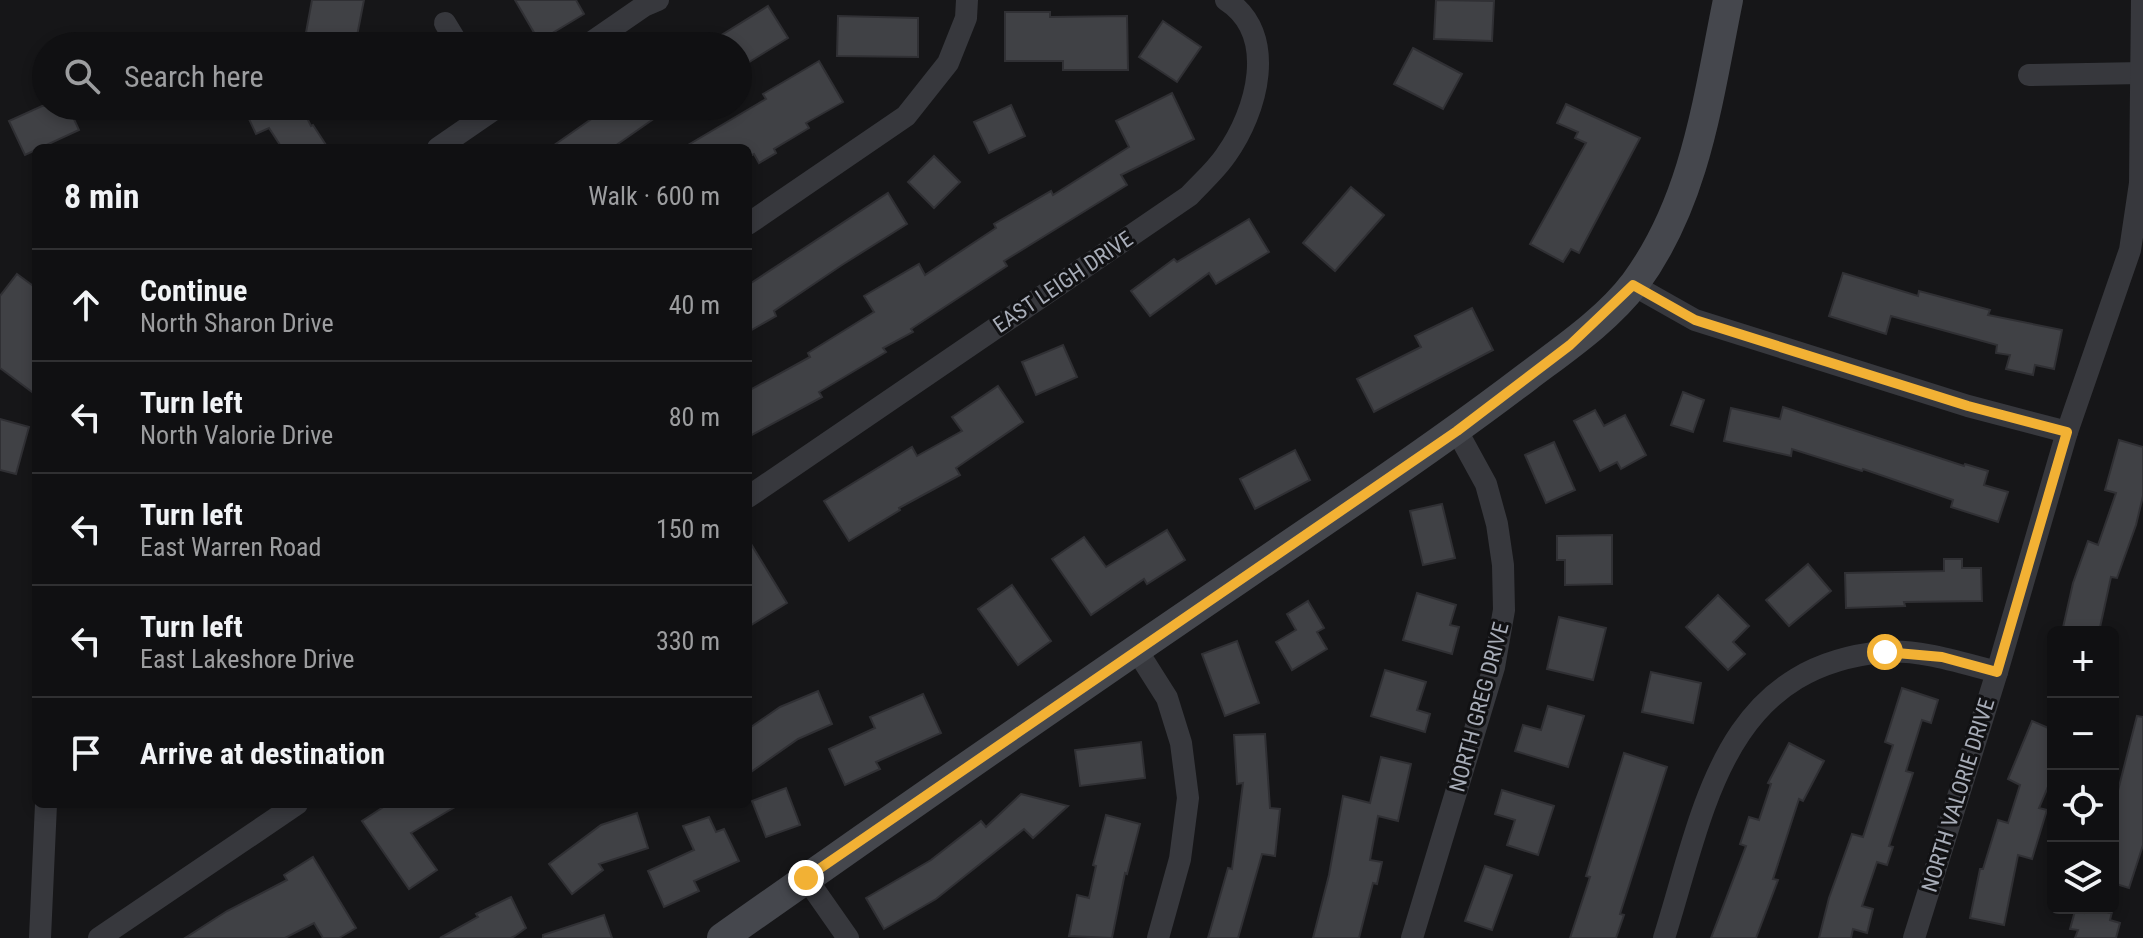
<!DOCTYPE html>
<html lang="en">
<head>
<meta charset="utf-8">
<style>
	body { margin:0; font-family:"Roboto Condensed",sans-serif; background:#1e1e20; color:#f1f3f6 }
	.controls { position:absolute; right:24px; bottom:24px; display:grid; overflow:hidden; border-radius:12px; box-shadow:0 4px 12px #0003 }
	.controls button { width:72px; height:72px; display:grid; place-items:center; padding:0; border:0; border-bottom:2px solid #303032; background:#101012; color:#f1f3f6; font:40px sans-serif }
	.stop { position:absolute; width:24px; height:24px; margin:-18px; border:6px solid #f2b134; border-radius:50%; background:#fff }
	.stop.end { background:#f2b134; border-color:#fff; box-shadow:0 2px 8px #0008 }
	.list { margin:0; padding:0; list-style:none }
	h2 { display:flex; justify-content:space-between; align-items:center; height:104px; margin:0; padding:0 32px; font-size:34px }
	h2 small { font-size:26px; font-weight:400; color:#9c9d9f }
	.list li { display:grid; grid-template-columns:52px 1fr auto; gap:24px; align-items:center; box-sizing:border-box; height:112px; padding:0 32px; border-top:2px solid #303032 }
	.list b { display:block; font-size:30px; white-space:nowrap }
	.list p { margin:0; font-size:26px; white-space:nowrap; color:#9c9d9f }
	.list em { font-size:26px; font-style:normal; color:#9c9d9f }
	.icon { flex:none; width:44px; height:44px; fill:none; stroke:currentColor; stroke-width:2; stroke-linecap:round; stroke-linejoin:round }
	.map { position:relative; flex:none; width:2143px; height:938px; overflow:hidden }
	.search { position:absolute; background:#101012; box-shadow:0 4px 12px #0003; left:32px; top:32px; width:720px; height:88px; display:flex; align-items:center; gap:20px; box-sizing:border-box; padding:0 28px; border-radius:44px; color:#9c9d9f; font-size:30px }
	.panel { position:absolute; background:#101012; box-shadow:0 4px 12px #0003; left:32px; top:144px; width:720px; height:664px; border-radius:12px }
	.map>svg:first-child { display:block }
	.building { fill:#404145; stroke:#303034; stroke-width:2 }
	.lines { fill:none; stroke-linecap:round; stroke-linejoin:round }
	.street { stroke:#37383d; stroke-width:22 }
	.secondary { stroke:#45474d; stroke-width:30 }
	.route { stroke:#f2b134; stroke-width:10 }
	.labels { text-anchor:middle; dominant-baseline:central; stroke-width:6; stroke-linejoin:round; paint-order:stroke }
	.street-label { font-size:22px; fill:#a8adb8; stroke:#111113 }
</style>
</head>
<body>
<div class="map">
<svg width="2143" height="938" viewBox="0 0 2143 938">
	<rect width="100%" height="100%" fill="#161618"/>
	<g class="building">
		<polygon points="312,0 364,0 355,46 305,38"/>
		<polygon points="515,0 576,0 584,14 539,41"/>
		<polygon points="1436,0 1494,1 1492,41 1434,39"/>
		<polygon points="768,6 788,38 738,69 738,46 704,46"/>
		<polygon points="1005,12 1050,12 1050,17 1127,16 1128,70 1063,70 1063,61 1005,61"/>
		<polygon points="838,16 918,18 918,57 837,56"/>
		<polygon points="1163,21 1201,47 1177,82 1139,57"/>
		<polygon points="1413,48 1462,74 1443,109 1394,84"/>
		<polygon points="819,61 843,102 806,123 809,128 774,149 776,153 759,163 754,154 748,157 748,148 683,148 766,99 763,94"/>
		<polygon points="1172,93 1194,139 1121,175 1127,185 1004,261 1007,266 911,329 913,332 883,348 886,352 819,392 822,397 748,437 748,391 810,357 808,353 874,312 864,296 919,264 925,275 996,228 994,224 1051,191 1053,195 1129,147 1116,121"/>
		<polygon points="1566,104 1640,138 1579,253 1571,249 1563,262 1530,244 1586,143 1575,138 1578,132 1557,123"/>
		<polygon points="1011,105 1025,136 989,153 974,122"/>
		<polygon points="42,106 68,106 79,130 25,155 9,121"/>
		<polygon points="243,106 301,106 311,126 313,125 328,148 282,148 269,128 256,134"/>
		<polygon points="610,106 672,106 612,148 550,148"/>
		<polygon points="934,156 960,182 934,208 908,182"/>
		<polygon points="1351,187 1384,215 1335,271 1303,243"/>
		<polygon points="888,193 907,224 842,265 774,311 776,316 748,332 748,285"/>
		<polygon points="1249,219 1269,252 1216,284 1209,273 1150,316 1131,291 1174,259 1177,262"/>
		<polygon points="1843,273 1918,296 1919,291 1990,310 1988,315 2062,330 2054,369 2035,365 2033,375 2006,369 2010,355 1996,353 1997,345 1891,316 1886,334 1829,316"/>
		<polygon points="17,274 36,288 36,395 0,368 0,296"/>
		<polygon points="1472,308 1493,350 1374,412 1357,379 1421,347 1415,336"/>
		<polygon points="1063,345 1077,377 1036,395 1022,362"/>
		<polygon points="998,386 1023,422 956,468 960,475 899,508 900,510 849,541 824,501 912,447 917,456 962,431 952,417"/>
		<polygon points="1683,392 1704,400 1693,432 1671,425"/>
		<polygon points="1783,407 1964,466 1965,464 1988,471 1984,485 2008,492 1998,522 1951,507 1953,500 1863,469 1862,471 1792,449 1791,456 1724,441 1731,408 1780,419"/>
		<polygon points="1595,410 1604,426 1625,415 1646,455 1621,469 1617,462 1600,471 1574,421"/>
		<polygon points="0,419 29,427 16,474 0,470"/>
		<polygon points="2119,440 2143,447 2143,496 2136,525 2117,578 2111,577 2099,632 2062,632 2073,583 2088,541 2098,545 2116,493 2105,490"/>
		<polygon points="1554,442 1575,490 1546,503 1525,455"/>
		<polygon points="1295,450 1310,480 1255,509 1240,479"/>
		<polygon points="1442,504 1455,558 1423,565 1410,511"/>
		<polygon points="1167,530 1185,560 1147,584 1144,579 1091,615 1052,559 1084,537 1106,567"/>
		<polygon points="1612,535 1612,584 1565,585 1565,560 1557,560 1557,536"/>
		<polygon points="748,539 787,603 748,627"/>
		<polygon points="1944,559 1962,559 1962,568 1981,568 1982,601 1904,602 1905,606 1846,608 1845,573 1944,571"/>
		<polygon points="1808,564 1831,591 1789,626 1766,600"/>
		<polygon points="1012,585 1051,641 1018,665 978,609"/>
		<polygon points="1417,593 1456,605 1450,625 1459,627 1452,654 1403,640"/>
		<polygon points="1718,595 1749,626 1733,642 1745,654 1728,670 1686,627"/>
		<polygon points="1308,601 1324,628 1317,632 1327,649 1292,670 1276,642 1296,630 1287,614"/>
		<polygon points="1559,617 1606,628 1593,680 1547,669"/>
		<polygon points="1237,641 1259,703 1225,716 1202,654"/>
		<polygon points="1385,670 1426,682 1417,710 1430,714 1425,732 1371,716"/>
		<polygon points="1651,672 1701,683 1693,723 1642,712"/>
		<polygon points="1902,688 1938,700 1931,723 1922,720 1906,771 1913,773 1889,846 1893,847 1887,865 1877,862 1862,906 1873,909 1867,933 1853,929 1851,938 1819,938 1829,898 1852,834 1863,837 1893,745 1885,742"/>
		<polygon points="818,691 832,724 798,739 748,774 748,729 780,707"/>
		<polygon points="923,694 941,733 876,762 880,769 845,785 829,749 875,728 870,717"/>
		<polygon points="1548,706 1584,716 1568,767 1515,751 1523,725 1541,730"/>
		<polygon points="2137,716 2143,717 2143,845 2129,888 2113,883 2113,810"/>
		<polygon points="2032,721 2053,730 2053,775 2039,808 2047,810 2032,859 2018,855 2004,925 1970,918 1980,869 1983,869 1998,820 2008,823 2020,785 2008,779"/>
		<polygon points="1265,734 1270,808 1280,809 1275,856 1262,854 1238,938 1208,938 1228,868 1232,869 1243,783 1237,784 1234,735"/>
		<polygon points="1141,742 1145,778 1080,786 1075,750"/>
		<polygon points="1789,743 1824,761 1803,801 1799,799 1773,879 1778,880 1756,938 1711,938 1746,846 1740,844 1749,817 1759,820 1771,784 1768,783"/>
		<polygon points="1624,753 1667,767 1620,914 1624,915 1616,938 1570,938 1590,877 1586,876"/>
		<polygon points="1381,757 1411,764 1398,821 1378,816 1370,860 1382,862 1377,884 1373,883 1359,938 1313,938 1329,875 1343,796 1370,803"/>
		<polygon points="786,788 800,825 766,837 752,801"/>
		<polygon points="1502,790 1554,806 1538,855 1507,845 1515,820 1495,814"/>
		<polygon points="1021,794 1068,806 1033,838 1024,829 936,899 884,929 866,898 931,860 981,821 986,827"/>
		<polygon points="388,804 460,804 411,833 437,870 409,889 362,821"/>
		<polygon points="637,813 648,848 599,864 603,870 572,894 549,864 601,825"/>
		<polygon points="1106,815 1140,824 1127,874 1125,873 1112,938 1069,936 1077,895 1089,898 1096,866 1093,865"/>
		<polygon points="709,817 716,832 724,829 739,861 694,881 699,891 664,907 648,871 694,850 683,826"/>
		<polygon points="313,857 356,928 339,938 323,938 314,923 285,938 185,938 227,911 287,880 284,875"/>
		<polygon points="1485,866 1512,875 1492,930 1465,921"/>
		<polygon points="511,897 526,928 515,936 511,938 440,938 478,917 476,914"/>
		<polygon points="2085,908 2113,908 2110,920 2120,923 2116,938 2075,938 2078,930 2070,929 2075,911 2084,913"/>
		<polygon points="604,915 612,938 543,938 543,935"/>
	</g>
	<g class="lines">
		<g class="street">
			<polyline points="445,23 459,46"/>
			<polyline points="586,46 644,6 658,0"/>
			<polyline points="2029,75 2142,73"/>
			<polyline points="438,148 499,106"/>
			<polyline points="748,224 906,116 948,63 966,18 967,0"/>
			<polyline points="1633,285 1695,320 1968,406 2067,432"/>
			<path d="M748 497 1189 196C1201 183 1216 170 1226 155 1257 112 1279 34 1226 0"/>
			<polyline points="1136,649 1167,698 1181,743 1188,798 1180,859 1158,938"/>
			<polyline points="806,878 848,938"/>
			<polyline points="40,938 46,804"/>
			<polyline points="99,938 297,804"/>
			<polyline points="1412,938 1494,667 1504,610 1503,565 1497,524 1486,484 1457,431"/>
			<path d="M1664 938C1704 811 1722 667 1883 652 1921 649 1961 663 1997 672"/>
			<polyline points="1914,938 1997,672 2067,432 2130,250 2140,183 2142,0"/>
		</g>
		<path class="secondary" d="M722 938C919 799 1117 662 1317 526 1388 478 1459 429 1527 377 1564 349 1607 320 1635 283 1696 200 1708 98 1728 0"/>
	</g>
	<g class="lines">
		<polyline class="route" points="806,878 1457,431 1570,345 1633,285 1695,320 1968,406 2067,432 1997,672 1942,657 1885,652"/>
	</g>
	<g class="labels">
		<g class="street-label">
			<text transform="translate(1063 282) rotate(-34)">EAST LEIGH DRIVE</text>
			<text transform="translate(1479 707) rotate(-75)">NORTH GREG DRIVE</text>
			<text transform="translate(1958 795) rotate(-73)">NORTH VALORIE DRIVE</text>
		</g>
	</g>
</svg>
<div class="controls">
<button>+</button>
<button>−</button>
<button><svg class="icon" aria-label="locate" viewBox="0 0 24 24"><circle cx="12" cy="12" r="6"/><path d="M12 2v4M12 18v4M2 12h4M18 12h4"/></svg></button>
<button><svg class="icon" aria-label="layers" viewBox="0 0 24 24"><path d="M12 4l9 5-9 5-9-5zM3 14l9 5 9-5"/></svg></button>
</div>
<div class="stop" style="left:1885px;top:652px"></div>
<div class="stop end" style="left:806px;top:878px"></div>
<div class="search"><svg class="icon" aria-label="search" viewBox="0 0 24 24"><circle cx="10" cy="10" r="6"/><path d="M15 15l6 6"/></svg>Search here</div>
<section class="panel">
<h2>8 min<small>Walk · 600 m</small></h2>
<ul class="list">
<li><svg class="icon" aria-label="ahead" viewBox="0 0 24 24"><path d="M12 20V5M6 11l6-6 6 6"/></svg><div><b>Continue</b><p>North Sharon Drive</p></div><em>40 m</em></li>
<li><svg class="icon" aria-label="left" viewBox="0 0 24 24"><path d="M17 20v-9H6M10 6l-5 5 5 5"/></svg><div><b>Turn left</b><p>North Valorie Drive</p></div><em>80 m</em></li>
<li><svg class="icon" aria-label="left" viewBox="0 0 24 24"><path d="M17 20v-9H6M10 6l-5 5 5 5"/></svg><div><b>Turn left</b><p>East Warren Road</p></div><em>150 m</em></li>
<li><svg class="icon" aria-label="left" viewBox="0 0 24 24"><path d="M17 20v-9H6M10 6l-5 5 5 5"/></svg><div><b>Turn left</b><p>East Lakeshore Drive</p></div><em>330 m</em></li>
<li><svg class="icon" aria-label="arrive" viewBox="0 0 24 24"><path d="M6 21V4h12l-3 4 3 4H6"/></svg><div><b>Arrive at destination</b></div></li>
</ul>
</section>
</div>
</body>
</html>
